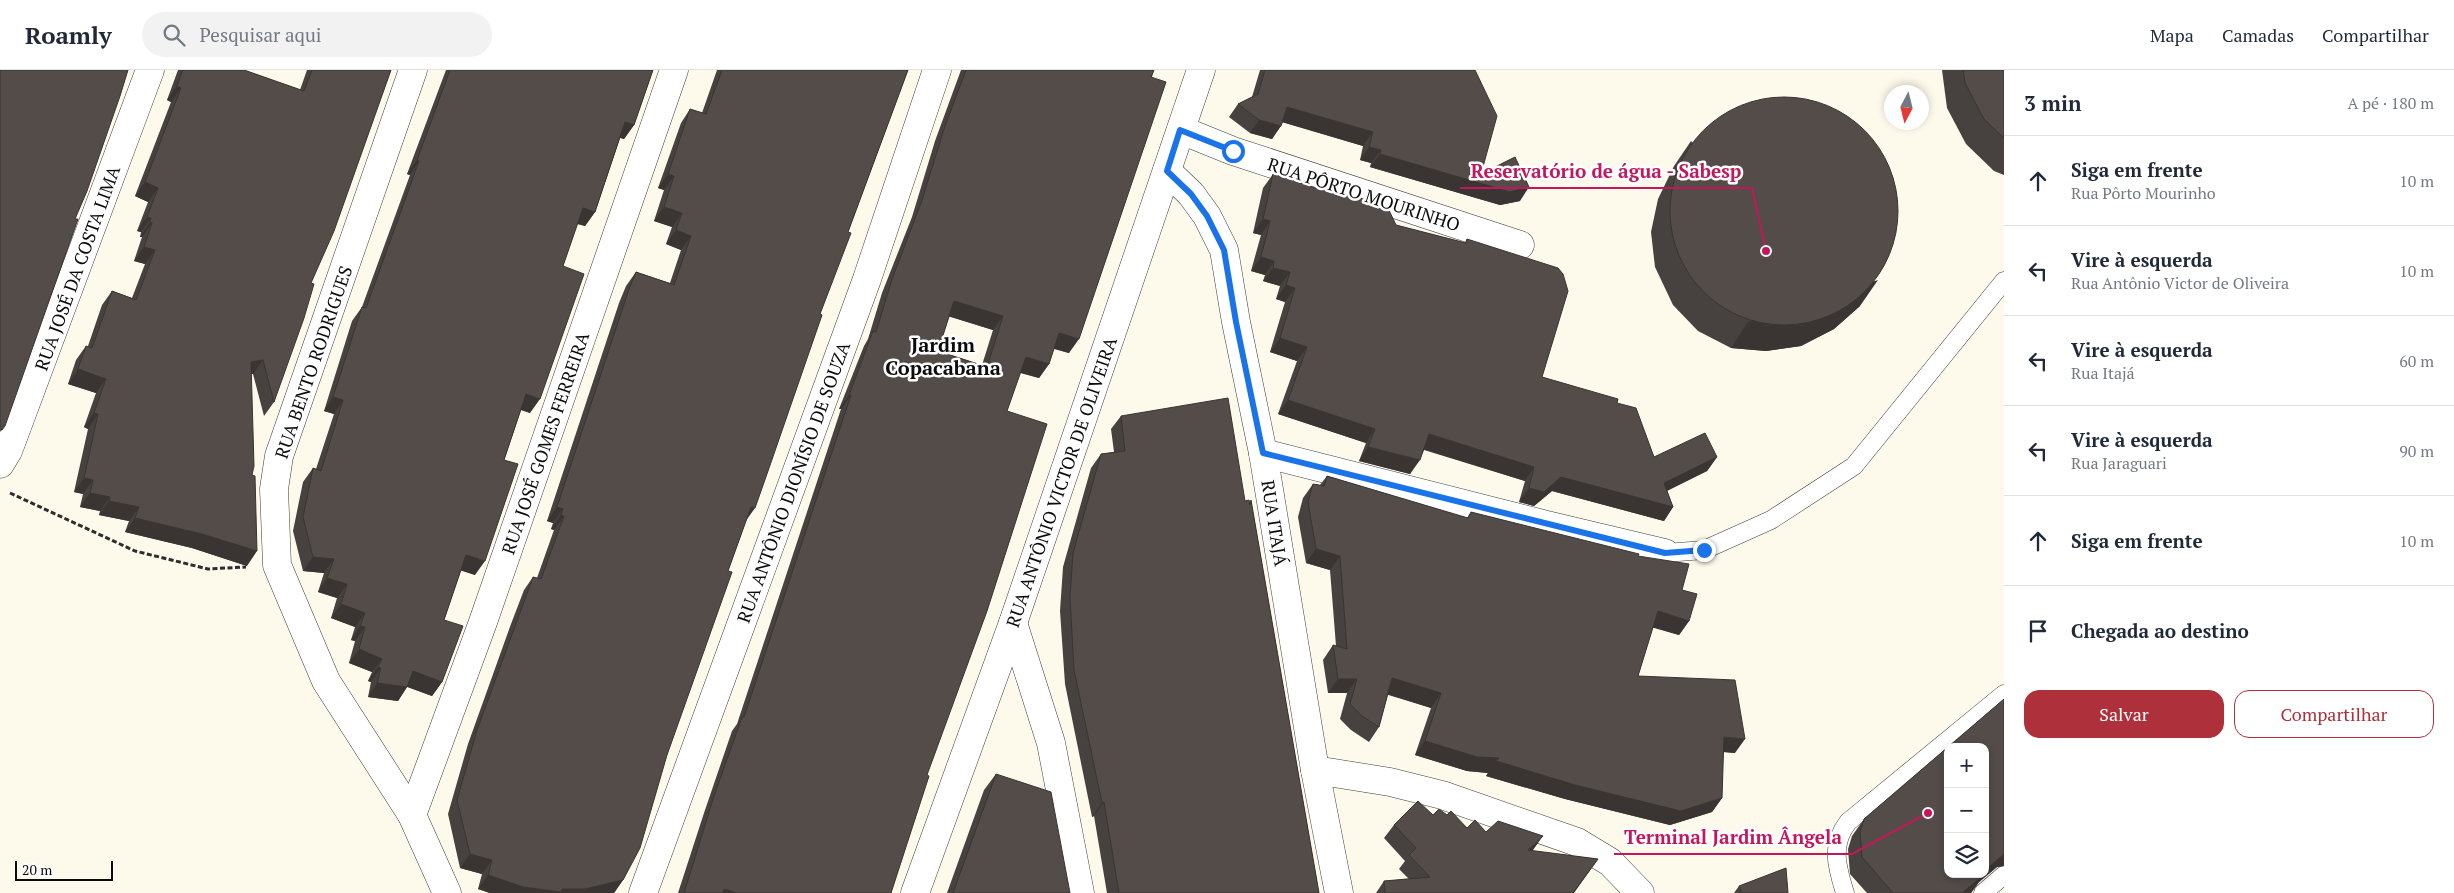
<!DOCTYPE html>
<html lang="pt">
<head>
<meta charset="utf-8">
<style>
	body { margin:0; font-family:"PT Serif",serif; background:#f2f2f3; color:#1f2937 }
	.controls { position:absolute; right:15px; bottom:15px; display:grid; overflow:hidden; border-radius:10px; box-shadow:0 2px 8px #0003 }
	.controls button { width:45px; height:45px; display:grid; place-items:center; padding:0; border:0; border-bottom:1px solid #e0e1e3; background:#fff; color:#1f2937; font:25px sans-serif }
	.compass { position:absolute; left:1884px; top:15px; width:45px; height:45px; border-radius:50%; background:#fff; box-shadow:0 2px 8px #0003; rotate:187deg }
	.scale { position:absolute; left:15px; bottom:12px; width:98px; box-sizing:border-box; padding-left:5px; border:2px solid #0b0b0b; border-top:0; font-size:14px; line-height:18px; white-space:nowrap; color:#0b0b0b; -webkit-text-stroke:4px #fff; paint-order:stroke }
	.stop { position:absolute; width:15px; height:15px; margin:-11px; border:4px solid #1a73e8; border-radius:50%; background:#fff }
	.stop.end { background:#1a73e8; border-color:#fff; box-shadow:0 1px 5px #0008 }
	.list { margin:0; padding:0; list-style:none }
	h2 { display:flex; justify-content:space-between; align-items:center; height:65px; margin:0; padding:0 20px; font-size:21px }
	h2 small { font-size:16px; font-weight:400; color:#747a83 }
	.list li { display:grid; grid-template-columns:32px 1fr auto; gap:15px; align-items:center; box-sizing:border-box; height:90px; padding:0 20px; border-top:1px solid #e0e1e3 }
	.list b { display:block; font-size:19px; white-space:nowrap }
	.list p { margin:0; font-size:16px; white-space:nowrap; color:#747a83 }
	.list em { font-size:16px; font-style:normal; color:#747a83 }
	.actions { display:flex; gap:10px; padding:15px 20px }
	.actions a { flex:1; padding:11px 0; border:1px solid #ae303b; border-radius:15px; text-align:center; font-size:18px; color:#ae303b }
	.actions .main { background:#ae303b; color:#fff }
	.icon { flex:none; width:28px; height:28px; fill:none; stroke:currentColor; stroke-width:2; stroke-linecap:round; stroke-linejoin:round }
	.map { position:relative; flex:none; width:2004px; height:823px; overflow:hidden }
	header { display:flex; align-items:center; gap:30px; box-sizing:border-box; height:70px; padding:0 25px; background:#fff; border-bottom:1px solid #e0e1e3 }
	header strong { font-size:24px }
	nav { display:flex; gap:28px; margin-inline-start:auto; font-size:18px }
	.search { width:350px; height:45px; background:#f2f2f3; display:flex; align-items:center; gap:12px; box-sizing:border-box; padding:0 18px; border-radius:28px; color:#747a83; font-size:19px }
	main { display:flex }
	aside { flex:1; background:#fff }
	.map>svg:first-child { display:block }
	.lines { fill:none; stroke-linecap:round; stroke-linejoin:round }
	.lane-casing { stroke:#3e3e3e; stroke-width:19 }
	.street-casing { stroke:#3e3e3e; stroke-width:29 }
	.path { stroke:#2d2d2d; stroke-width:3; stroke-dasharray:5 2.5; stroke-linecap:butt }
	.lane { stroke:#fff; stroke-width:18 }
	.street { stroke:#fff; stroke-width:28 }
	.wall { fill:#47413f; fill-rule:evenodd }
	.shaded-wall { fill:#3a3533 }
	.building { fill:#534c49; stroke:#3a3533; fill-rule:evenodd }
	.route { stroke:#1a73e8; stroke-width:6 }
	.labels { text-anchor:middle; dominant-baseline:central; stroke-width:5; stroke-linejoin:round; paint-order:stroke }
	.street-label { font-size:18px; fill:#0b0b0b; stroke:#fff }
	.quarter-label { font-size:20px; font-weight:bold; fill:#0b0b0b; stroke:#fff }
	.leader { fill:none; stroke:#c2185b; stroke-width:2 }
	.callout-dot { fill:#c2185b; stroke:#fff; stroke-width:2 }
	.callout-label { font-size:19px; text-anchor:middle; font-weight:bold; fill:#c2185b; stroke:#fff; stroke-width:5; stroke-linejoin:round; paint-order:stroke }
</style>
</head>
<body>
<header>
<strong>Roamly</strong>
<div class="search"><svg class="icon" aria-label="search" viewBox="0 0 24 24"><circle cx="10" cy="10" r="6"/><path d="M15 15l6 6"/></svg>Pesquisar aqui</div>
<nav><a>Mapa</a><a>Camadas</a><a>Compartilhar</a></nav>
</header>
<main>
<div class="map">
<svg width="2004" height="823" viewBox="0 0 2004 823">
	<rect width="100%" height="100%" fill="#fdf9eb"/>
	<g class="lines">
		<defs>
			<g id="lane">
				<polyline points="1665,483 1704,480 1771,450 1854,396 2004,211"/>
				<path d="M1845 823C1837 797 1830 775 1848 752L2004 624"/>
				<polyline points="1983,823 2004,805"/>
			</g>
			<g id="street">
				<polyline points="413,0 279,386 274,419 277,495 326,611 412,745 447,823"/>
				<polyline points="1181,60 1233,81 1520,175"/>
				<polyline points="1167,101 1191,124 1207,146 1224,180 1236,252 1263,383 1315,700 1339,823"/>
				<polyline points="1263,383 1547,455 1665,483"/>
				<polyline points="0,394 8,381 150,0"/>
				<polyline points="1013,553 1051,673 1080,823"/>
				<polyline points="1315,700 1390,712 1442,725 1577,772 1610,792 1640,823"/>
				<polyline points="412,745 483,552 674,0"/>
				<polyline points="643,823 867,209 937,0"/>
				<polyline points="915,823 1013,553 1201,0"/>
			</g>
		</defs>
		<use href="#lane" class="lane-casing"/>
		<use href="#street" class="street-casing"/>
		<polyline class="path" points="10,423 135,481 208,499 246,497"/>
		<use href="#lane" class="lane"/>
		<use href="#street" class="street"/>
	</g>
	<g class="wall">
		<polygon points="178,0 244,0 300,20 307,0 391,0 311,213 274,332 264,346 253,304 251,304 252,405 247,496 192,478 125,462 129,451 99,445 100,441 80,437 83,424 74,422 88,359 84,357 96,323 68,314 76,290 86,276 88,276 102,235 112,221 132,228 145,194 134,191 142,167 140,167 141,162 137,161 148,132 135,126 171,32 167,30"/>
		<polygon points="446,0 653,0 634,55 624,69 620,68 595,142 585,156 577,154 563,196 530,343 521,340 504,390 475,505 461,500 444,550 442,612 432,626 407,617 398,631 368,627 371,612 368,611 372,602 349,593 355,571 351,570 355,557 331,548 337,528 318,522 324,503 303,501 293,461 303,412 313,398 316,399 334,344 324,341 352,251 362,237 410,105 407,104"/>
		<polygon points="717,0 908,0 848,162 820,244 728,501 623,810 614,823 490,823 478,819 482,804 460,798 448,744 468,674 511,554 524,520 533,507 537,508 554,460 551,459 553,453 547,451 619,233 626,216 636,202 670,213 681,180 666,174 672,157 654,151 664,120 658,118 681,53 690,39 702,43"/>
		<path d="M961 0H1154L1069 283 1054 279 1049 294 1039 308 1020 303 1007 341 927 705 891 823H678L704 743 732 661 737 654 841 339H839L864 276 868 269 882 223 912 147 935 71ZM949 246 993 260 982 295 938 281Z"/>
		<polygon points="1260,0 1475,0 1481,104 1520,131 1500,135 1370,97 1371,93 1360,90 1363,76 1283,52 1272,69 1250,63 1229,47 1238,34 1252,27"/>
		<polygon points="1942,0 2004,0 2004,105 1994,101 1966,74 1947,38"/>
		<polygon points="1691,71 1860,236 1834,259 1801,276 1766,281 1731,278 1698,261 1673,235 1655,197 1651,162 1658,129 1674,96"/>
		<polygon points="1273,104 1337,125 1339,122 1396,155 1465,173 1467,169 1542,307 1617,333 1654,387 1717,387 1707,401 1667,421 1673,437 1664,451 1552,421 1534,436 1519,432 1525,411 1424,380 1410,404 1359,391 1366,373 1278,344 1297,291 1270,282 1285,232 1276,229 1280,216 1263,211 1265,205 1251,201 1261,165 1253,163 1263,118"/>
		<polygon points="1121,346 1245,431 1250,433 1251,430 1319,823 1107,823 1094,746 1092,747 1065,614 1060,541 1063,497 1091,398 1101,384 1114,382 1111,359"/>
		<polygon points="1327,406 1467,448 1471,442 1638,486 1682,520 1689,551 1679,565 1653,557 1638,606 1735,683 1723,682 1722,728 1712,742 1670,755 1565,729 1486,706 1488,703 1467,701 1415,685 1431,638 1388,624 1379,657 1369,672 1351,660 1340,649 1347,623 1328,623 1323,590 1333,575 1336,576 1330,500 1306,493 1298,447 1303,428 1313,414 1320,415"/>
		<polygon points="2004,629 2004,796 1997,797 1979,812 1971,823 1867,823 1850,804 1848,779 1852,766 1864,749"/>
		<polygon points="996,704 1070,823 947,823 984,720"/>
		<polygon points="1433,745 1447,745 1467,758 1486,762 1532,781 1598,789 1574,823 1376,823 1384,811 1409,809 1399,799 1405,791 1384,768 1394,755"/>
		<polygon points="1739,816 1788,823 1734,823"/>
	</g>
	<g class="shaded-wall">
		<polygon points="177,16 181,18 171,32 167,30"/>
		<polygon points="1287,37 1373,62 1363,76 1278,51"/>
		<polygon points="1259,50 1281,56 1272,69 1250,63"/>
		<polygon points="625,52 634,55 624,69 616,66"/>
		<polygon points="1369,77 1381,80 1371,93 1360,90"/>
		<polygon points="1380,84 1529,117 1520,131 1500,135 1370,97"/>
		<polygon points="417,90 419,91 410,105 407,104"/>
		<polygon points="668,104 674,106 664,120 658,118"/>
		<polygon points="145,112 158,118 148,132 135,126"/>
		<polygon points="664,137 682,143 672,157 654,151"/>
		<polygon points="583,138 595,142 585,156 573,152"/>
		<polygon points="147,147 151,148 141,162 137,161"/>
		<polygon points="1263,149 1270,151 1261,165 1253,163"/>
		<polygon points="150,152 152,153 142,167 140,167"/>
		<polygon points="676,160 691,166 681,180 666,174"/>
		<polygon points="144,177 155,180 145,194 134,191"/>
		<polygon points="1261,187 1274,191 1265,205 1251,201"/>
		<polygon points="1273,198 1290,202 1280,216 1263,211"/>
		<polygon points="1878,210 1860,236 1834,259 1801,276 1766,281 1731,278 1748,252"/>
		<polygon points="1286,215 1295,218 1285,232 1276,229"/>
		<polygon points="954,231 1003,246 993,260 944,245"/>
		<polygon points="1059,263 1079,269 1069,283 1049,277"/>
		<polygon points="1280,268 1307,277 1297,291 1270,282"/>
		<polygon points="1026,287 1049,294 1039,308 1016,301"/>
		<polygon points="263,290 253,304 241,306 251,292"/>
		<polygon points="78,299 106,309 96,323 68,314"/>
		<polygon points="526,324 540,329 530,343 516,338"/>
		<polygon points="849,325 851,325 841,339 839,339"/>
		<polygon points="333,327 343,330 334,344 324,341"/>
		<polygon points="1288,330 1375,359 1366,373 1278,344"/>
		<polygon points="94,343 98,344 88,359 84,357"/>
		<polygon points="1429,364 1534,397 1525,411 1420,378"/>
		<polygon points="1368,377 1420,390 1410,404 1359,391"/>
		<polygon points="1717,387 1707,401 1654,427 1664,413"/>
		<polygon points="1561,407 1673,437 1664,451 1552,421 1534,436 1519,432 1529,418"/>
		<polygon points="84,408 93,410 83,424 74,422"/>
		<polygon points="90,423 110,427 100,441 80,437"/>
		<polygon points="109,431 139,437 129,451 99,445"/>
		<polygon points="557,437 563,439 553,453 547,451"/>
		<polygon points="751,437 755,438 745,452"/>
		<polygon points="561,445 564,446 554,460 551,459"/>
		<polygon points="135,448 202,464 257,481 247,496 192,478 125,462"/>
		<polygon points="1316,479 1340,486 1330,500 1306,493"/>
		<polygon points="466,485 485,491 475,505 456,499"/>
		<polygon points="313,487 334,489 324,503 303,501"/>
		<polygon points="327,508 347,514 337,528 318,522"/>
		<polygon points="341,534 365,543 355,557 331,548"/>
		<polygon points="1658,541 1689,551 1679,565 1647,556"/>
		<polygon points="360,556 365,557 355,571 351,570"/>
		<polygon points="359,579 382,589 372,602 349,593"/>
		<polygon points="378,597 381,598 371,612 368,611"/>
		<polygon points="413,601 442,612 432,626 403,615"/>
		<polygon points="1392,608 1441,623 1431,638 1382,623"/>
		<polygon points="1338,609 1357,609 1347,623 1328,623"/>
		<polygon points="377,613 407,617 398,631 368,627"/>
		<polygon points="1724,667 1745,669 1735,683 1714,681"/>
		<polygon points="1425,671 1499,688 1722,728 1712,742 1670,755 1565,729 1486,706 1488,703 1467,701 1415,685"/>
		<polygon points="1104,732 1094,746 1092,747 1102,733"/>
		<polygon points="1543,766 1533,780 1518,794 1528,780"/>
		<polygon points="470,784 492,790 482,804 460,798"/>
		<polygon points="2004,784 2004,796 1997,797 1979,812 1971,823 1962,823 1984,804 1985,804 1985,802 1988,798"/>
		<polygon points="488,805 562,819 623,810 614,823 490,823 478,819"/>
		<polygon points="724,819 737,823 721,823"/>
	</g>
	<g class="building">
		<polygon points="0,0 128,0 120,26 87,121 75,149 78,149 5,356 2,360 0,360"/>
		<polygon points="183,0 244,0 304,21 312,0 391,0 334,161 311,213 314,214 304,248 274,332 263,290 251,292 254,396 252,405 255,406 257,481 202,464 135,448 139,437 109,431 110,427 90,423 93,410 84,408 98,344 94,343 106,309 78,299 86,276 92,278 112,221 136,230 155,180 144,177 152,153 150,152 151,148 147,147 158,118 145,112 181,18 177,16"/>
		<polygon points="450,0 653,0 634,55 625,52 595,142 583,138 563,196 584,204 540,329 526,324 504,390 518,394 485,491 466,485 444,550 463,556 442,612 413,601 407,617 377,613 381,598 378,597 382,589 359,579 365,557 360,556 365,543 341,534 347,514 327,508 334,489 313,487 303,447 313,398 321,401 343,330 333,327 362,237 366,238 419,91 417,90"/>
		<polygon points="722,0 908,0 848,162 851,163 820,244 822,245 768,401 755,438 751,437 728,501 732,502 667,685 640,778 623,810 585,819 562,819 561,822 523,817 488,805 492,790 470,784 457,730 477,660 521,540 533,507 541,509 564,446 561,445 563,439 557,437 629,219 636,202 674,215 691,166 676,160 682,143 664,137 674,106 668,104 690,39 706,44"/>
		<path d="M966 0H1154L1151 7 1166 12 1079 269 1059 263 1049 294 1026 287 1007 341 1047 354 987 541 927 705 929 706 891 823H737L724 819 723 823H684L713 729 742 647H744L851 325H849L873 261 876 262 892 209 921 133 945 56ZM954 231 1003 246 987 297 938 281Z"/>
		<polygon points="1265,0 1475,0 1497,46 1481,104 1515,87 1529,117 1510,122 1380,84 1381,80 1369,77 1373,62 1287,37 1281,56 1259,50 1238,34 1258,24"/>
		<polygon points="1963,0 2004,0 2004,68 1984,49 1965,13"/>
		<circle cx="1784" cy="141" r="114"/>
		<polygon points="1273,104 1338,125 1339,122 1387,136 1396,155 1466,173 1467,169 1558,198 1563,204 1568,221 1542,307 1618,329 1617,333 1636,338 1654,387 1705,363 1717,387 1664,413 1673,437 1561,407 1544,422 1529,418 1534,397 1429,364 1420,390 1368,377 1375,359 1288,330 1307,277 1280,268 1295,218 1286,215 1290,202 1273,198 1274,191 1261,187 1270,151 1263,149"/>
		<polygon points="1228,328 1245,431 1249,430 1250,435 1251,430 1319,823 1119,823 1104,732 1102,733 1074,600 1070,527 1073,483 1101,384 1125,381 1121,346"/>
		<polygon points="1327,406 1468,448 1471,442 1639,484 1638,486 1689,494 1682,520 1697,524 1689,551 1658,541 1638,606 1735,610 1745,669 1724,667 1722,728 1681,741 1575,715 1496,691 1499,688 1477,687 1425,671 1441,623 1392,608 1379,657 1362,646 1350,634 1357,609 1338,609 1333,575 1347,579 1340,486 1316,479 1308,432 1313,414 1324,416"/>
		<polygon points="2004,629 2004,784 1988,798 1985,803 1985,677 1948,677"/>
		<polygon points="1948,677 1948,804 1985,804 1962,823 1893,823 1862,787 1860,762 1864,749"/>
		<polygon points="996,704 1051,722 1070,823 953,823"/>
		<polygon points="1418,731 1433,745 1439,739 1447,745 1451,741 1467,758 1475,750 1486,762 1498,751 1543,766 1528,780 1598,789 1573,823 1385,823 1384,811 1430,807 1409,785 1416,778 1394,755"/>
		<polygon points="1786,798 1788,823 1742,823 1739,816"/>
	</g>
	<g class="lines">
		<polyline class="route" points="1233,81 1180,60 1167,101 1191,124 1207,146 1224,180 1236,252 1263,383 1665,483 1704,480"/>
	</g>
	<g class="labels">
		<g class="street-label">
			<text transform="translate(1364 124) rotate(18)">RUA PÔRTO MOURINHO</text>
			<text transform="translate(77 198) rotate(-70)">RUA JOSÉ DA COSTA LIMA</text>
			<text transform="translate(313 292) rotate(-71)">RUA BENTO RODRIGUES</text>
			<text transform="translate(545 373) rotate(-71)">RUA JOSÉ GOMES FERREIRA</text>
			<text transform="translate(793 412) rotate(-70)">RUA ANTÔNIO DIONÍSIO DE SOUZA</text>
			<text transform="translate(1061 412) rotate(-71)">RUA ANTÔNIO VICTOR DE OLIVEIRA</text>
			<text transform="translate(1275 453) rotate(81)">RUA ITAJÁ</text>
		</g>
		<g class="quarter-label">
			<text x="943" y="274">Jardim<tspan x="943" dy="23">Copacabana</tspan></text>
		</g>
	</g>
	<path class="leader" d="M1766 181L1752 118H1460M1928 743L1852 784H1614"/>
	<g class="callout-dot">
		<circle cx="1766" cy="181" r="5"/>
		<circle cx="1928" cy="743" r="5"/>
	</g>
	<g class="callout-label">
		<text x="1606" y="108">Reservatório de água - Sabesp</text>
		<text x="1733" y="774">Terminal Jardim Ângela</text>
	</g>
</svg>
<div class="controls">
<button>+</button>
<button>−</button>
<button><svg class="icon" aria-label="layers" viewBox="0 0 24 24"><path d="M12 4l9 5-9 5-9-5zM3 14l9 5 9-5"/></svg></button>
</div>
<svg class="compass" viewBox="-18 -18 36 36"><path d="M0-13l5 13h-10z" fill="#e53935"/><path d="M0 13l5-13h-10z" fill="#747a83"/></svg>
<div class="scale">20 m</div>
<div class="stop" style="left:1233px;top:81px"></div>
<div class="stop end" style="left:1704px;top:480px"></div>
</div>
<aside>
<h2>3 min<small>A pé · 180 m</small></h2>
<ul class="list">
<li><svg class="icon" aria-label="ahead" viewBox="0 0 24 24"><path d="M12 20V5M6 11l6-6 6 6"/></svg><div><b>Siga em frente</b><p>Rua Pôrto Mourinho</p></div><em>10 m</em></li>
<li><svg class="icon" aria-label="left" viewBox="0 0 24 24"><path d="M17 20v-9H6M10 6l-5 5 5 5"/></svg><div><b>Vire à esquerda</b><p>Rua Antônio Victor de Oliveira</p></div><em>10 m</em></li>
<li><svg class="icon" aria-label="left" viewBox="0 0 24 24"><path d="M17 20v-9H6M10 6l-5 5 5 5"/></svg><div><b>Vire à esquerda</b><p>Rua Itajá</p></div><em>60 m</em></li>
<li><svg class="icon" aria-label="left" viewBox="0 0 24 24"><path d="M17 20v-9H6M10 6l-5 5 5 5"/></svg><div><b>Vire à esquerda</b><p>Rua Jaraguari</p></div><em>90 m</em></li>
<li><svg class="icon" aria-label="ahead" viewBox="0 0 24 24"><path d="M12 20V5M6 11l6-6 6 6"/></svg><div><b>Siga em frente</b></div><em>10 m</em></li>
<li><svg class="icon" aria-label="arrive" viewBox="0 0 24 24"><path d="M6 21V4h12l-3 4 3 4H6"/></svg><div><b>Chegada ao destino</b></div></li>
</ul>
<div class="actions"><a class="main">Salvar</a><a>Compartilhar</a></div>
</aside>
</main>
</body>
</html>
